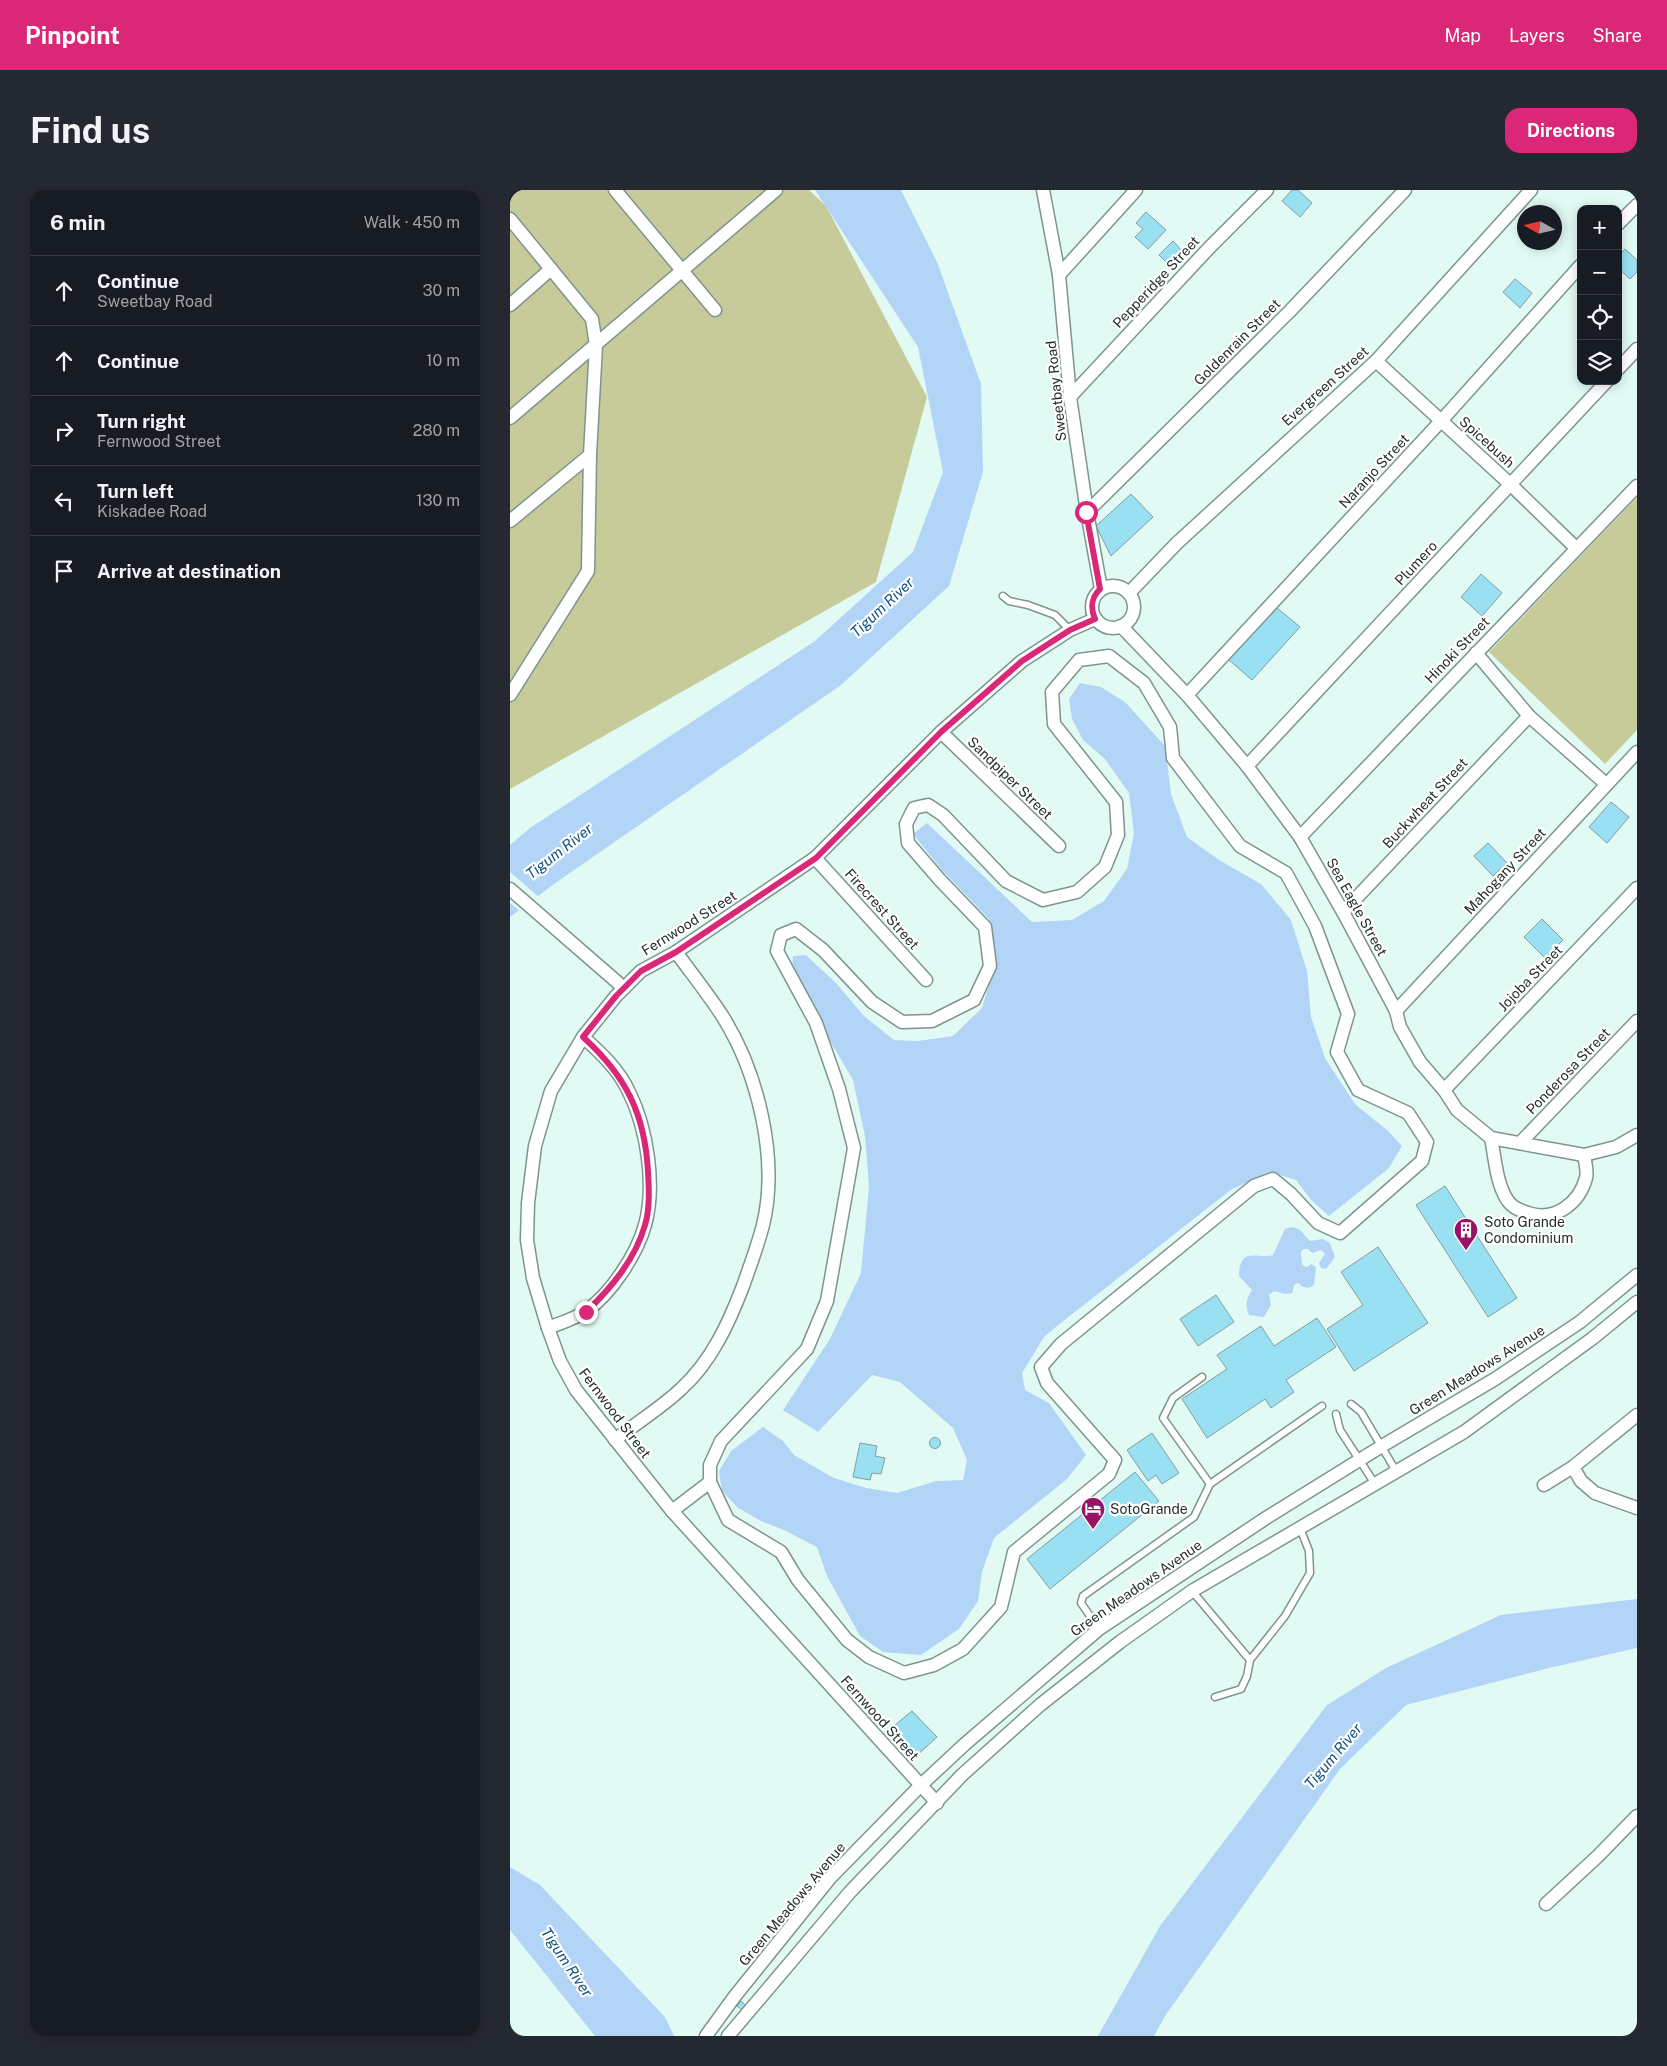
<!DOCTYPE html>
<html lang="en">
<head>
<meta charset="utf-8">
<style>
	body { margin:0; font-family:"Public Sans",sans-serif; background:#242831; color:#f1f3f6 }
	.controls { position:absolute; right:15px; top:15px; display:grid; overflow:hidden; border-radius:10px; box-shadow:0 2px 12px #0003 }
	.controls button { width:45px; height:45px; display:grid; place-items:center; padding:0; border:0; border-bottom:1px solid #363941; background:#171b24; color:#f1f3f6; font:25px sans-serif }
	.compass { position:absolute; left:1007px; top:15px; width:45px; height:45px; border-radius:50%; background:#171b24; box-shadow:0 2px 12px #0003; rotate:278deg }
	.stop { position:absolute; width:15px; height:15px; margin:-11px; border:4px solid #db2777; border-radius:50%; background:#fff }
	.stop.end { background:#db2777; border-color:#fff; box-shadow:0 1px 5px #0008 }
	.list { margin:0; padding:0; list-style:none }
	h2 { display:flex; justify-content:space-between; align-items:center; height:65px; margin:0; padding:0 20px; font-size:21px }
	h2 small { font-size:16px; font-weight:400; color:#9ea1a6 }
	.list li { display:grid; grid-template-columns:32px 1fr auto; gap:15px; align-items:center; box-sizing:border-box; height:70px; padding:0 20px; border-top:1px solid #363941 }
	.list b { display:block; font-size:19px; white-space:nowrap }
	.list p { margin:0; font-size:16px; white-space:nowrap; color:#9ea1a6 }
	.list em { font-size:16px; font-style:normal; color:#9ea1a6 }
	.icon { flex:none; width:28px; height:28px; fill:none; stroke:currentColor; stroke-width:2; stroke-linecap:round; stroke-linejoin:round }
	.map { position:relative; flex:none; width:1127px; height:1846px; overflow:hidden; border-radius:15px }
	header { display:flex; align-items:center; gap:30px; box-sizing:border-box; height:70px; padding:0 25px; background:#db2777; color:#fff }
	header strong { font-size:24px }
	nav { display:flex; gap:28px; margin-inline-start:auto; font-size:18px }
	.intro { display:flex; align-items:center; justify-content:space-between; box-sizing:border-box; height:120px; padding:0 30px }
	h1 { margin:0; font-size:35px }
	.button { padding:12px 22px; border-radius:15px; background:#db2777; color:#fff; font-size:18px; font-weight:700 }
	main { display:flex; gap:30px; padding:0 30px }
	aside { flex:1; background:#171b24; border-radius:15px; box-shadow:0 2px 12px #0003 }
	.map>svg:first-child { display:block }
	.green { fill:#c7cb99 }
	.water { fill:#b2d5f7 }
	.pier { fill:#e1faf4 }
	.building { fill:#99e1f2; stroke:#859ca2 }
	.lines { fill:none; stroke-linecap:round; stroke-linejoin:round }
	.lane-casing { stroke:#7e958f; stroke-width:9 }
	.street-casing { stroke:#7e958f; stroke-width:15 }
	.lane { stroke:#fff; stroke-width:6 }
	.street { stroke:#fff; stroke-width:12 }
	.route { stroke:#db2777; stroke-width:6 }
	.labels { text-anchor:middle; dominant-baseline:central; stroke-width:4.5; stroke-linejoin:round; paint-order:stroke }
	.street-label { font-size:14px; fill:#252e2c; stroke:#fff }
	.poi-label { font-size:14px; fill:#252e2c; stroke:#fff; text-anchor:start }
	.water-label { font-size:15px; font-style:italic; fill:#0f5184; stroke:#fff }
</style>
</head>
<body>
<header>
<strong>Pinpoint</strong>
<nav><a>Map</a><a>Layers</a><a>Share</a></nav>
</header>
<div class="intro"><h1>Find us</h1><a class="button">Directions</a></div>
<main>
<aside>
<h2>6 min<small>Walk · 450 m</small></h2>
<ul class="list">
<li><svg class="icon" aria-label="ahead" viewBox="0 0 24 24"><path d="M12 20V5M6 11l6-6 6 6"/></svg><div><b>Continue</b><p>Sweetbay Road</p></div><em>30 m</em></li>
<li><svg class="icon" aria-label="ahead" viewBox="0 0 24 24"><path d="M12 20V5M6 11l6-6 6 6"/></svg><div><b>Continue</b></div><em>10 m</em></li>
<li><svg class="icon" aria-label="right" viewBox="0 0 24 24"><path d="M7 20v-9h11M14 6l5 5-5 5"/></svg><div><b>Turn right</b><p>Fernwood Street</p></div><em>280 m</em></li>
<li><svg class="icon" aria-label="left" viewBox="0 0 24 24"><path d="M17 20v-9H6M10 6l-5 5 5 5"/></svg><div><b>Turn left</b><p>Kiskadee Road</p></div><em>130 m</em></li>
<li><svg class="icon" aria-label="arrive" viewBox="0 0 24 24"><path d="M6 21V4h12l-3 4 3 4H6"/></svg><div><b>Arrive at destination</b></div></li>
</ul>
</aside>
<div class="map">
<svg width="1127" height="1846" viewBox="0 0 1127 1846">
	<rect width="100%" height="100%" fill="#e1faf4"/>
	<g class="green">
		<polygon points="0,0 299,0 316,16 417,207 366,392 0,599"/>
		<polygon points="1127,307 1127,540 1095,574 979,462"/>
	</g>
	<g class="water">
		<polygon points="305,0 391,0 427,72 471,194 473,282 439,396 331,495 44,694 0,727 0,655 20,638 305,451 403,362 433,282 408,157"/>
		<polygon points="570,493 591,497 615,512 655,556 661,604 677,647 709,670 751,694 781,730 797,781 801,827 815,868 845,914 878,941 892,956 879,978 819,1026 801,1010 786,990 761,982 722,999 547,1136 534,1147 512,1183 515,1200 539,1213 576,1265 557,1289 484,1348 472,1382 468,1411 449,1439 411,1465 373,1462 350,1446 317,1386 307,1357 274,1340 251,1331 228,1318 212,1301 209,1281 221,1261 253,1237 273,1251 284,1265 324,1288 356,1298 387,1303 426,1291 453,1290 457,1270 443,1238 390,1192 362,1185 308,1242 273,1220 320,1149 351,1083 359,997 355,946 343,890 313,839 282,779 283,766 296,765 326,793 354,826 384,850 408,851 443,846 472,818 486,771 479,729 432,680 403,644 417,633 522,732 562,730 594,711 617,679 624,643 619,603 595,569 573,550 562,529 559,509"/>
		<path d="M782 1037 789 1039 800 1051 813 1049 820 1053 825 1067 816 1079 811 1078 809 1073 815 1064 811 1060 802 1063 798 1059H793L791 1062 792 1075 797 1077 801 1074 806 1077 804 1095 799 1098 793 1097 788 1093 784 1095 782 1103 775 1104 764 1101 759 1105 761 1115 754 1127 739 1125C735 1115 736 1109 742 1100L729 1086C730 1055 747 1070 763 1065L775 1039Z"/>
		<polygon points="1127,1409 1127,1458 1039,1478 896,1515 830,1579 655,1826 644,1846 588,1846 650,1736 817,1515 876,1478 991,1425"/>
		<polygon points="0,1677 30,1695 155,1827 164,1846 85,1846 0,1740"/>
	</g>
	<polygon class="pier" points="0,682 30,708 11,722 0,713"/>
	<g class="building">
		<polygon points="782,0 788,0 802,13 790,27 772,11"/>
		<polygon points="636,22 656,40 638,59 625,47 633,39 626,33"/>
		<polygon points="663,51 675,64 662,78 649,65"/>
		<polygon points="1115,59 1127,70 1127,82 1120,89 1108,78 1108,66"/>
		<polygon points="1005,89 1022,103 1010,118 993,102"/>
		<polygon points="621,304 643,327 601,366 586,336"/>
		<polygon points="971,384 992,403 972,426 951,407"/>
		<polygon points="766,417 790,437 742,490 718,469"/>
		<polygon points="1101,612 1119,627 1097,653 1079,637"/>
		<polygon points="978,653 997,673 983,686 964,666"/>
		<polygon points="1032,729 1053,750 1035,768 1014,747"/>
		<polygon points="935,996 1007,1108 978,1127 906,1015"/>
		<polygon points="868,1057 918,1133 844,1181 817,1139 853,1115 831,1082"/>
		<polygon points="706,1105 724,1132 688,1156 670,1129"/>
		<polygon points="807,1128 826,1157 776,1190 784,1202 761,1218 755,1209 697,1248 672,1209 717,1179 707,1165 751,1136 764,1156"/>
		<polygon points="642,1243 669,1283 652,1294 646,1285 638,1291 617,1260"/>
		<circle cx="425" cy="1253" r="5.5"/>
		<polygon points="350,1253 367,1256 365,1266 375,1268 371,1284 362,1283 360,1290 343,1287"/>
		<polygon points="625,1282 649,1311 540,1399 517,1369"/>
		<polygon points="402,1521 427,1547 405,1567 379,1540"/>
		<polygon points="231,1811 235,1815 232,1820 227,1816"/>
	</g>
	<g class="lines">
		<defs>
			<g id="lane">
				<polyline points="493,406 499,411 518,415 545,425 560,440"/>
				<polyline points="692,1187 663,1208 653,1228 700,1294"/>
				<polyline points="841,1214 851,1222 886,1281"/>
				<polyline points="826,1224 830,1240 865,1294"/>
				<polyline points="682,1401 740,1470 737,1486 731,1499 705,1507"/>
				<polyline points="589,1439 571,1413 573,1406 684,1327 700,1294 812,1216"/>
				<polyline points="740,1470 775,1426 800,1383 799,1361 790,1338"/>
			</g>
			<g id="street">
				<polyline points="105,0 205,120"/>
				<polyline points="533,0 549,85 560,207 577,322 591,399"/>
				<polyline points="0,29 41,79 0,115"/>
				<polyline points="1108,34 1127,15"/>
				<polyline points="549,85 626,0"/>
				<polyline points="866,171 1000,294 1066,358"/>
				<polyline points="1108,179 1127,159"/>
				<polyline points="560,207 699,58 757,0"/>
				<polyline points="0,228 266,0"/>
				<polyline points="577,322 780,121 895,0"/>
				<polyline points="0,331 80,265 86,155 82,129 41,79"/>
				<circle cx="603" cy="417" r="21"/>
				<polyline points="619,403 667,353 866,171 1021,0"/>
				<polyline points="611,436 677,505 737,576 790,647 833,722 886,821 890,837 910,872 934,900 947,920 981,948 1074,965 1106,957 1127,945"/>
				<polyline points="966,463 1019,526 1096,594"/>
				<polyline points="0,505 78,381 80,265"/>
				<polyline points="677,505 931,231 1071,75"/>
				<polyline points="431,542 549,656"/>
				<polyline points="737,576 1097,191"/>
				<polyline points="790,647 1127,296"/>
				<polyline points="305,668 416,790"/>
				<polyline points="0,699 114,798"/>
				<polyline points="833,722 1019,526"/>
				<polyline points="886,821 1127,562"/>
				<polyline points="934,900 1127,698"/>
				<path d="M981 948C985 967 986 994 998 1011 1002 1017 1011 1021 1018 1023 1044 1032 1069 1014 1076 988 1078 982 1075 972 1074 965"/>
				<polyline points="1010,953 1127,831"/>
				<path d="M38 1138C50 1133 65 1129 76 1121 101 1104 127 1064 135 1035 146 995 137 938 119 902 109 880 91 863 73 847"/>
				<path d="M105 1250C126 1233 151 1218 171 1199 201 1172 219 1133 233 1096 240 1076 248 1055 253 1035 269 969 248 883 213 827 199 805 182 784 166 762"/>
				<polyline points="1063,1277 1071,1291 1085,1303 1127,1318"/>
				<polyline points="1034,1295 1063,1277 1127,1225"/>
				<polyline points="162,1321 200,1292 200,1275 211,1251 297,1159 317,1111 344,958 329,899 306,833 267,761 271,745 286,739 313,760 362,812 392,832 422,831 464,810 480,776 475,737 430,690 398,653 396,634 404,618 418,615 433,625 496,691 533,710 567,702 595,677 608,645 606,612 544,534 542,502 569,470 599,466 634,493 660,537 663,568 730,656 776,683 805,736 838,824 827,862 848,900 898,923 917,952 912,971 830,1043 808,1033 781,1004 763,989 744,996 551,1154 531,1177 537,1193 605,1270 599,1284 504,1362 491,1417 453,1459 424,1475 394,1483 359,1467 337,1450 288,1390 271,1362 218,1330 200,1292"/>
				<polyline points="427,1613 162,1321 66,1200 50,1171 38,1138 23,1088 17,1050 18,1013 25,956 41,901 73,847 106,806 131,781 166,762 305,668 431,542 512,471 560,440 585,429"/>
				<polyline points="1036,1714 1088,1666 1127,1626"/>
				<polyline points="196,1846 225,1806 320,1688 411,1595 455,1554 589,1439 756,1328 872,1256 985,1189 1070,1132 1127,1085"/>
				<polyline points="218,1846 340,1702 452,1585 530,1515 610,1452 682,1401 954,1242 1083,1148 1127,1112"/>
			</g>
		</defs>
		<use href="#lane" class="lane-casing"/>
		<use href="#street" class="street-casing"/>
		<use href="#lane" class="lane"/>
		<use href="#street" class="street"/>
	</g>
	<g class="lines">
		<path class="route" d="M76 1122C101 1098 125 1070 135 1035 140 1019 139 999 138 982 135 924 116 886 73 847L106 806 131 781 166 762 306 668 431 542 512 471 560 440 585 429C580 417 581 408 590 399L576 322"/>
	</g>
	<defs>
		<symbol id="building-pin" viewBox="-11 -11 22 30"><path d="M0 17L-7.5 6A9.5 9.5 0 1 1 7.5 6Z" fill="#991265" stroke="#fff"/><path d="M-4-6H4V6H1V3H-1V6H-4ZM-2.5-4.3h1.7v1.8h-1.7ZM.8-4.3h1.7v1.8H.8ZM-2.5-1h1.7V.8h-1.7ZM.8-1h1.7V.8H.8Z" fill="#fff"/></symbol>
		<symbol id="hotel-pin" viewBox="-11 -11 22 30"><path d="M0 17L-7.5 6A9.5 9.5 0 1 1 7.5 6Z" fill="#991265" stroke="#fff"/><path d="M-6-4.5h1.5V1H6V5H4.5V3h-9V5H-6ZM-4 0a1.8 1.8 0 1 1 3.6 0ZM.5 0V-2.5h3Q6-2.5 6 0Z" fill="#fff"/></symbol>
	</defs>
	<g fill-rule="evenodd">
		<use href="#building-pin" x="942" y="1026" width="28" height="38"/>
		<use href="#hotel-pin" x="569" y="1305" width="28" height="38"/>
	</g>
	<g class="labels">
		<g class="street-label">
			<text transform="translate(646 92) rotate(-47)">Pepperidge Street</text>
			<text transform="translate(727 152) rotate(-45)">Goldenrain Street</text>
			<text transform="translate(815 196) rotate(-42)">Evergreen Street</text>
			<text transform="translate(546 201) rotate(-96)">Sweetbay Road</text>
			<text transform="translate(977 252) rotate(42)">Spicebush</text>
			<text transform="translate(864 281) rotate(-47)">Naranjo Street</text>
			<text transform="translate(906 373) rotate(-47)">Plumero</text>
			<text transform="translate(947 460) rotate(-46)">Hinoki Street</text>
			<text transform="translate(500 588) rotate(44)">Sandpiper Street</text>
			<text transform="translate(915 613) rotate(-47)">Buckwheat Street</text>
			<text transform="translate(995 681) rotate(-47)">Mahogany Street</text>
			<text transform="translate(847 717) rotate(61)">Sea Eagle Street</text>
			<text transform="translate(372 719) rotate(48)">Firecrest Street</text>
			<text transform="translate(179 733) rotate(-32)">Fernwood Street</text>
			<text transform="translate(1020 788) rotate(-46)">Jojoba Street</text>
			<text transform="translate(1058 881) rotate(-46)">Ponderosa Street</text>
			<text transform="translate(967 1180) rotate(-32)">Green Meadows Avenue</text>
			<text transform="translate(105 1223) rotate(53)">Fernwood Street</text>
			<text transform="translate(626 1398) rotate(-35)">Green Meadows Avenue</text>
			<text transform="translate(370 1528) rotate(48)">Fernwood Street</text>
			<text transform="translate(282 1714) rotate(-50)">Green Meadows Avenue</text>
		</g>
		<g class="poi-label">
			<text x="974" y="1032">Soto Grande<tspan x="974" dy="16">Condominium</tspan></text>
			<text x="600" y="1319">SotoGrande</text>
		</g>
		<g class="water-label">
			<text transform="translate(372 417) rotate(-43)">Tigum River</text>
			<text transform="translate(49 661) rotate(-38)">Tigum River</text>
			<text transform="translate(823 1566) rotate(-50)">Tigum River</text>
			<text transform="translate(57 1772) rotate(56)">Tigum River</text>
		</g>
	</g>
</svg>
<div class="controls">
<button>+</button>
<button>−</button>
<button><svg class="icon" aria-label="locate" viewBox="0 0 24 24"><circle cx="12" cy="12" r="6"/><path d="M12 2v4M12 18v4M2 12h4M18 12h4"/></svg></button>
<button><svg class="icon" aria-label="layers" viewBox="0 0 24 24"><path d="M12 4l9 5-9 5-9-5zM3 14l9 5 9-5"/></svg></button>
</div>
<svg class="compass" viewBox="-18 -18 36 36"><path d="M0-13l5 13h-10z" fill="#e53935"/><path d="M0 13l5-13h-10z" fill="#9ea1a6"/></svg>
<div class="stop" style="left:576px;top:322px"></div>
<div class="stop end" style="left:76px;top:1122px"></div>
</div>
</main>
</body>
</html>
